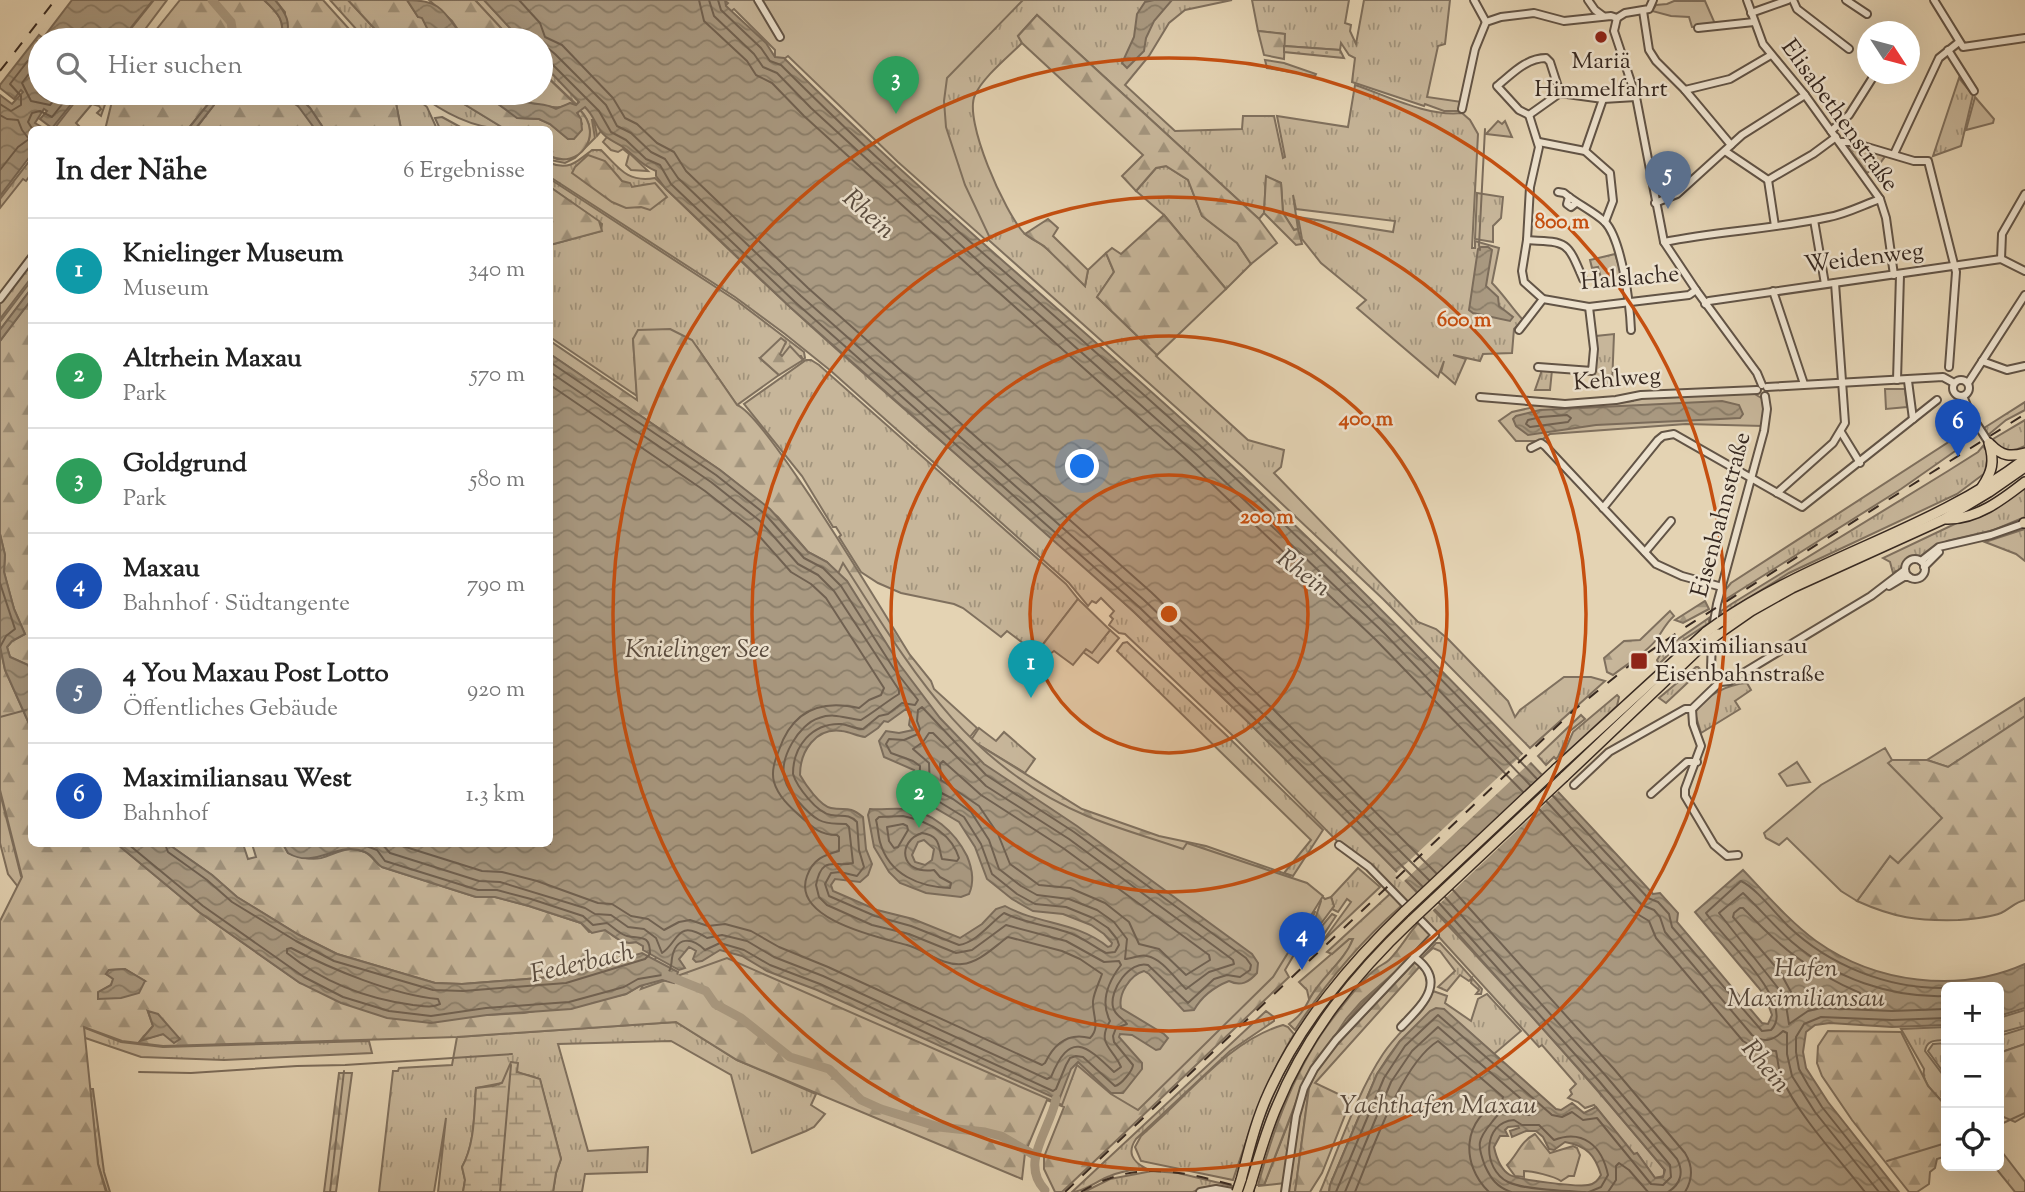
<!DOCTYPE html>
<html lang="de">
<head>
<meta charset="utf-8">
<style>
	body { margin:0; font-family:"Sorts Mill Goudy",serif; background:#f2f2f2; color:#222 }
	.controls { position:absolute; right:21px; bottom:21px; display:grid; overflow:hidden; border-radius:10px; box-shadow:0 7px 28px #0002 }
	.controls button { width:63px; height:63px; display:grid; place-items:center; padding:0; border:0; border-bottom:2px solid #e0e0e0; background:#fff; color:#222; font:35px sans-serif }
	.compass { position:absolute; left:1857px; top:21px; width:63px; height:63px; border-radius:50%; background:#fff; box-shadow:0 7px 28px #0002; rotate:126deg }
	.you { position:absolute; left:1083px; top:467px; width:24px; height:24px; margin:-18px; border:5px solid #fff; border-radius:50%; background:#1a73e8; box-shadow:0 0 0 10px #1a73e833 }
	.badge { display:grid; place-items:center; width:46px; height:46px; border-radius:50%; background:#0b8043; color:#fff; font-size:23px; font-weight:700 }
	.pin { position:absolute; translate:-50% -58px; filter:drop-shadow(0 2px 4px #0008) }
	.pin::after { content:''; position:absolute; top:37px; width:24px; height:21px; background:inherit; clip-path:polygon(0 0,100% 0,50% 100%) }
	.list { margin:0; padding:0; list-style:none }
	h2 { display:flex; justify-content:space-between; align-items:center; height:91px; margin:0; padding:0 28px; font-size:30px }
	h2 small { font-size:23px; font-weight:400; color:#767676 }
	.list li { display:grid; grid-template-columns:46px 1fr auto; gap:21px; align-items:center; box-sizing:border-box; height:105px; padding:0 28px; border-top:2px solid #e0e0e0 }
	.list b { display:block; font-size:26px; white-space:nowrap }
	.list p { margin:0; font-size:23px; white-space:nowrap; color:#767676 }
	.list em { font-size:23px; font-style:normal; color:#767676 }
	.icon { flex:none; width:38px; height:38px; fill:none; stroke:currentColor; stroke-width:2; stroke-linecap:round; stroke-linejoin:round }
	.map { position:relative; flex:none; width:2025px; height:1192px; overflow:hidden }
	.search { position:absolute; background:#fff; box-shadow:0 7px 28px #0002; left:28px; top:28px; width:525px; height:77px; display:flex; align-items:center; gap:18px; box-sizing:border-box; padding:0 24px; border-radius:38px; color:#767676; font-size:26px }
	.panel { position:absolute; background:#fff; box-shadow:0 7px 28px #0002; left:28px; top:126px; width:525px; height:721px; border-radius:10px }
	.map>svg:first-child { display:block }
	.grass { fill:url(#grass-tufts); stroke:#7f705e; stroke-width:2; fill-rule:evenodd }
	.forest { fill:url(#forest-firs); stroke:#7f705e; stroke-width:2; fill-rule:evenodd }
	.wetland { fill:url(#wetland-marsh); stroke:#7f705e; stroke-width:2 }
	.park { fill:#c7b69a; stroke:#7f705e; stroke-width:2 }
	.garden { fill:url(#garden-dots); stroke:#7f705e; stroke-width:2 }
	.water { fill:url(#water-waves); stroke:#7b6c5b; stroke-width:2; fill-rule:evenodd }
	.pier { fill:#e4d3b3 }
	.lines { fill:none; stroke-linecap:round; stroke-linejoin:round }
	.shore { stroke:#706151; stroke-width:2 }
	.stream { stroke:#7b6c5b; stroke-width:2 }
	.river { stroke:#a99981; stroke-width:9 }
	.minor-casing { stroke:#625446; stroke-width:10 }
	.highway-casing { stroke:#372921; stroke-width:12 }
	.minor { stroke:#ede2ce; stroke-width:6 }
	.highway { stroke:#e4d3b3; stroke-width:9 }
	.rail { stroke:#372921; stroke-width:2; stroke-dasharray:12 12; stroke-linecap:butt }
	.highway-bridge-casing { stroke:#372921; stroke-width:12; stroke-linecap:butt }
	.highway-bridge { stroke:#e4d3b3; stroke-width:9 }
	.ring { fill:none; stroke:#c54f10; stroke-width:3.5 }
	.poi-dot { fill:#8f2418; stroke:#ede2ce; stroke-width:2.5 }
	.labels { text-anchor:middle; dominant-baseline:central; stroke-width:5; stroke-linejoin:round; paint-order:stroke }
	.poi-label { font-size:24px; fill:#372921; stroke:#ede2ce }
	.street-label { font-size:24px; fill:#372921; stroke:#ede2ce }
	.water-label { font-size:26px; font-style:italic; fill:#594b3e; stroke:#ede2ce }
	.centre { fill:#c54f10; stroke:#ede2ce; stroke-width:3.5 }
	.ring-label { font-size:21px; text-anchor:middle; font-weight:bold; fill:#c54f10; stroke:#ede2ce; stroke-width:5; stroke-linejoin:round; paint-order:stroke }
</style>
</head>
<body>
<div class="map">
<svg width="2025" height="1192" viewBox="0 0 2025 1192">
	<defs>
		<pattern id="grass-tufts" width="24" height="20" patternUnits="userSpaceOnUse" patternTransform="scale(1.75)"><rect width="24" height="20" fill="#c7b69a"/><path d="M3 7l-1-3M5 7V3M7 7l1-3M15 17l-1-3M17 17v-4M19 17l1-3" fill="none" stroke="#a2947d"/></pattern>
		<pattern id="forest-firs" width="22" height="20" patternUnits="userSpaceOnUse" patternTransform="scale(1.75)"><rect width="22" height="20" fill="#c7b69a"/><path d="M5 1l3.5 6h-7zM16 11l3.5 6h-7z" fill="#a2947d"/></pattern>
		<pattern id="wetland-marsh" width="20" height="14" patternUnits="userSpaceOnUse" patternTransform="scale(1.75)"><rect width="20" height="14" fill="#c7b69a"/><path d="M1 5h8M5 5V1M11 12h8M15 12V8" fill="none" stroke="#a2947d"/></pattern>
		<pattern id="garden-dots" width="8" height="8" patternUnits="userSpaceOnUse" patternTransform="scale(1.75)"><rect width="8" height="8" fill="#c7b69a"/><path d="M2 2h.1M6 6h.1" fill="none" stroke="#a2947d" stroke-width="1.8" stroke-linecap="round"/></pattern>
		<pattern id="water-waves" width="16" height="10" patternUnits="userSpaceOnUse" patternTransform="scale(1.75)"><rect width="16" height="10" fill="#a99981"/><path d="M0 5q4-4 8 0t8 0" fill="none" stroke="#8a7d69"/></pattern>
	</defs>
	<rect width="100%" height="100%" fill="#e4d3b3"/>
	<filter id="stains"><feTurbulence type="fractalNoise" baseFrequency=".00286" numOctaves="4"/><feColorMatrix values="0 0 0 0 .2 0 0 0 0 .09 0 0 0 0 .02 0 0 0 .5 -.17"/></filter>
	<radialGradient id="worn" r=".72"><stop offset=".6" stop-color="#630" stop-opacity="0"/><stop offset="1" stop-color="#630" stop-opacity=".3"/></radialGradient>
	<g class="grass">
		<polygon points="154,0 167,0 137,40 122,40"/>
		<polygon points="330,0 348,0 385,40 366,40"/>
		<polygon points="475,0 484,0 521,40 512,40"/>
		<path d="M899 0H1232L1185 10 1169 23 1149 56 1125 85 1175 131 1242 129 1243 116H1274L1283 158 1285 157 1277 116 1348 127 1355 85C1388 96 1427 117 1462 113L1470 120 1478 134 1472 248H1475V241L1499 248 1492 283C1504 295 1511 307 1523 320L1514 329 1512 353 1483 354 1480 361 1453 355 1466 359 1455 384 1441 372 1444 361 1438 377 1357 308 1366 300 1321 263 1302 239 1298 217 1393 232 1395 221 1296 209 1293 195 1298 229 1294 230 1283 213 1281 183 1266 177 1264 213 1259 219 1037 15 1018 36 1022 43C1008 57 983 77 975 95 963 120 1005 213 1024 233 1029 238 1036 241 1042 245 1057 256 1072 272 1085 286L1088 270 1106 253 1114 272 1097 297 1157 355 1156 356 1248 440 1284 450 1281 467 1274 473 1418 622 1436 629 1448 639 1508 701 1515 717 1520 710 1564 677H1591L1605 681 1530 748 1383 599 1245 469 973 226Z"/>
		<polygon points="1252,0 1349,0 1345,23 1351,25 1350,31 1356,44 1364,0 1450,0 1445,44 1438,46 1427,97 1462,102 1461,111 1444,111 1425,104 1424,106 1352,82 1355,58 1349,55 1341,43 1340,50 1284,46 1284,34 1258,31"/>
		<polygon points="1265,60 1284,63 1316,74 1315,76 1267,68"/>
		<polygon points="541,62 579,100 577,105 541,71"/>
		<polygon points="1959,78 1973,95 1961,146 1933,156"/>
		<polygon points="82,93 109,93 101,116 97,113 101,109 99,106 92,104 76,123 80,127 78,129 54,129"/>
		<polygon points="394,93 410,93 427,107 437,129 401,129"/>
		<path d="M418 93H446L505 129C474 129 442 112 418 93Z"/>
		<path d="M582 107H585L594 116 601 131 597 136 594 120H592L595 138 575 158 565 163 550 160V156C578 170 605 136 580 110Z"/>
		<polygon points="607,137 622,146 648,171 631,170 626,165 629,154 623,149 618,152 611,150 603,142"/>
		<polygon points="1848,144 1886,155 1881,162 1867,173 1847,146"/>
		<path d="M592 150H601C619 168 627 183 655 178 699 221 743 264 789 306 902 411 1022 507 1135 613 1321 788 1500 972 1664 1169V1176L1655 1178 1637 1153 1634 1155 1594 1105 1585 1108 1578 1102 1568 1098 1572 1094 1570 1090 1576 1084 1542 1045 1539 1047 1398 892 1369 863 1340 844 1231 734 1125 634 1119 633 1109 625 1113 619 1110 616 1114 611 1101 598 1096 603 1092 601 1088 606 1069 583 831 371 785 334 735 297 550 177V163C569 171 578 161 592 150ZM599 160C613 164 618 184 632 187 637 187 646 184 651 184L641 207C619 209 607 195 590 184Z"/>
		<polygon points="31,159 31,174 26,181 23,179 0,208 0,199"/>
		<polygon points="1166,166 1188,180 1202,216 1237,243 1251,264 1226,289 1164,215 1136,191 1156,168"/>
		<polygon points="550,179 737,301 804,352 805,358 803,360 801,356 782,356 779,354 760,358 779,375 737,405 696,346 633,339 637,396 550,337 550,245 601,231 602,224 550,187"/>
		<polygon points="1477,193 1503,197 1501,218 1493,226 1493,242 1475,239"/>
		<polygon points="1615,254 1623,279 1602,282 1598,267 1592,268 1590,260"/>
		<polygon points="31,262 31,278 0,319 0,304"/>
		<polygon points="1614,334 1612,386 1594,385 1596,336"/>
		<polygon points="806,360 811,360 819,365 1066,584 1078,599 1036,653 1007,631 1001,637 963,608 954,604 901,593 878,583 861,572 839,537 841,535 836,527 833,527 802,476 744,404"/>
		<polygon points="1542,370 1552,370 1550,390 1535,390"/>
		<polygon points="2025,402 2025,410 2006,420 1988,435 1984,428"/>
		<path d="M2025 420V446C2011 453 2002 452 1993 439Z"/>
		<polygon points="1961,434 1963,438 1961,447 1901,489 1723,601 1726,589 1731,583"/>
		<polygon points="1983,446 1988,453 1985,473 1957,494 1789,573 1721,615 1721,611 1733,603 1948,471 1978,452"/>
		<polygon points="2025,488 2025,517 1994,530 1947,541 1921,558 1909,559 1898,573 1896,571 1893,573 1890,562 1883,558 1961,521 1986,514"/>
		<polygon points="2025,529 2025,561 2016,554 1985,542"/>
		<polygon points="1709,618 1709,623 1683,640 1659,664 1657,660 1664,649"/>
		<polygon points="1110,630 1119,638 1098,663 1083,652 1086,649 1092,652"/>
		<polygon points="1127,642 1226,735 1323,830 1293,876 1284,873 1311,840 1117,651 1123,643"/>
		<polygon points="1696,667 1698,667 1703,672 1699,672 1666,703 1659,698"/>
		<path d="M1747 683 1751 690 1735 701 1740 709 1701 733 1695 713C1702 696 1729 684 1747 683Z"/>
		<polygon points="1617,695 1619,697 1617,706 1562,757 1573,732"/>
		<polygon points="2025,698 2025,717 1948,767 1927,760"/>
		<polygon points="1581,715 1585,719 1570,731 1558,757 1556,759 1554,757 1546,765 1538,756"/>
		<polygon points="979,728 996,741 1004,732 1035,759 1025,773 971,740"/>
		<polygon points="1797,762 1810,782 1787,786 1779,774"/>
		<polygon points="0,793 21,876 67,933 65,1020 121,1042 163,1047 369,1041 372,1053 224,1060 141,1057 53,1027 55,934 8,874 0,843"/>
		<polygon points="1358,868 1380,887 1322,942 1351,902 1347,899 1338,912 1332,909 1334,906 1331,897"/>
		<polygon points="1332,914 1336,916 1318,943 1310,951 1311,953 1308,956 1300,952"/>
		<polygon points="1349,939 1353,939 1348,950 1309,999 1307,990 1299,982"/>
		<polygon points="1436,943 1440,943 1482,989 1481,994 1476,994 1479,990 1471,983 1472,978 1469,981 1460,975 1447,991 1438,987 1455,971 1440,951 1433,948 1421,959"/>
		<path d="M1413 956 1325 1051C1351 1012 1377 986 1413 956Z"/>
		<path d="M1337 991C1323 1017 1305 1039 1291 1065 1272 1102 1259 1142 1247 1182L1245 1181C1256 1124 1296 1033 1337 991Z"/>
		<path d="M1433 991 1447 996 1445 1003 1471 1021 1478 999 1487 994 1521 1031 1494 1054 1444 1010 1400 1041 1388 1057 1377 1074 1330 1185 1329 1192H1320C1338 1150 1358 1091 1383 1054 1398 1031 1423 1014 1433 991Z"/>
		<polygon points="2025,1010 2025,1026 1999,1033 1999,1018"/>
		<path d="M1266 1011 1274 1017V1021L1230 1051 1136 1139C1127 1152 1132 1161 1145 1168 1133 1170 1121 1171 1110 1176 1098 1180 1084 1192 1072 1192Z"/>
		<path d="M676 1022 737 1060 816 1094 811 1105 825 1114 814 1127 806 1131 752 1153 731 1075 671 1041 558 1044 588 1151 648 1147 647 1172 585 1174 582 1192H553L556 1173 561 1159 540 1080C533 1075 525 1076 517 1072V1069L508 1074 502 1083 476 1088C474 1114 475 1144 462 1167L465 1180 463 1192H438L446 1118 434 1192H379L393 1071H398L399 1068 452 1065 457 1037Z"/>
		<path d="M1283 1025 1288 1027 1294 1034C1266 1080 1250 1129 1233 1180L1141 1161 1135 1147 1141 1136 1153 1125C1192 1091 1231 1040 1283 1025Z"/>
		<path d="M1946 1027V1040C1936 1041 1927 1039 1925 1051L1946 1079V1106C1937 1095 1921 1084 1924 1069L1901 1029Z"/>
		<polygon points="2025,1028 2025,1044 1999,1053 1999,1036"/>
		<polygon points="1946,1043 1946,1076 1928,1051 1933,1044"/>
		<polygon points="1317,1068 1309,1088 1295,1192 1288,1192 1296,1125 1307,1086"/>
		<polygon points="90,1089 93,1089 104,1172 110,1192 107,1192 98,1164"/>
		<polygon points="1299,1096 1285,1183 1258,1186 1264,1185"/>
		<polygon points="1999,1148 2025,1182 2025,1192 2015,1192 1994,1166 1999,1166"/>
		<path d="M1152 1171 1178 1173 1232 1186 1231 1189C1218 1184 1205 1186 1193 1192H1084L1110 1179Z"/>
	</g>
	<g class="forest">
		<path d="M180 0H264C277 12 288 23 279 40H148Z"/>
		<polygon points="275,0 323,0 359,40 285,40 285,12"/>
		<polygon points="348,0 407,0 418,17 422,17 433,40 385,40"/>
		<polygon points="429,0 475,0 512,40 465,40 452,21"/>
		<polygon points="1037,15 1259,219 1277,243 1251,264 1237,243 1202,216 1188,180 1166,166 1156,168 1136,191 1122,176 1143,155 1022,43 1018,36"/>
		<polygon points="1258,31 1285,34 1284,59 1264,55"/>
		<path d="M541 71 576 105 570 103C555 113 544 102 528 105L521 100 516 93H541Z"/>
		<polygon points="114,93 217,93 188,129 105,130"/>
		<path d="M220 93C262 93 293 85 315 129L195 130 214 105Z"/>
		<polygon points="294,93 394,93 401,129 324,129 310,108"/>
		<path d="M446 93H483L518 118 539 119 550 124 568 139 582 124 577 112 580 110C605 136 578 170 550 156V130L505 129Z"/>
		<polygon points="442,117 464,129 440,129 435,118"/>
		<polygon points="588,155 605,161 622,181 630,183 632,187 655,183 667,197 650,210 641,207 626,208 612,202 572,173 575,167"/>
		<polygon points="1266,176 1281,183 1283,213 1294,230 1298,229 1302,244 1296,245 1264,213"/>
		<polygon points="550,187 599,221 602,231 550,245"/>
		<polygon points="1164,215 1226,289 1157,355 1097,297 1114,272 1106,253 1112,248 1121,254"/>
		<polygon points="1048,219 1058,228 1053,236 1088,270 1085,286 1044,246 1025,234"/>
		<polygon points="31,281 31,289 0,330 0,322"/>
		<polygon points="31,300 31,672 28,665 10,657 7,647 12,641 25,634 14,609 4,572 5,555 0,534 0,341"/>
		<path d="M670 329 692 340 737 405C766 415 886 617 910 655L931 681 934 689 977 728 970 737 971 740 1082 809 1159 836 1206 846 1289 875 1310 909 1315 912 1302 941 1285 970 1289 977 1062 1192H1055L1044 1169V1157L1064 1107 1047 1100 1025 1153 1022 1179 737 1060 676 1022 457 1037 163 1046 122 1041 84 1027 98 1164 106 1192H0V921L22 877 0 790V646L5 670 31 728 32 844H117L199 912 300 983 487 1015 524 1013 608 998 626 994 640 986 662 980 630 955 564 976 462 984 435 983 337 954 299 935 237 897 212 875 168 844H243L248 859 256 857 252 844H283L288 853C299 857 309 860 321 858 338 853 347 845 365 852 373 856 375 863 382 867L476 897H495L529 906 581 923 589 932 605 930C615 937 622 945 636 942L643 946 984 764 827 562 808 552 778 517 720 470 550 354V341L637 400 633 339 638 330ZM125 969 145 981 99 992 111 985 114 978 106 974 109 970ZM148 1012 180 1039 163 1034 141 1040 153 1026Z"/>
		<polygon points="781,338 786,342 780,354 782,356 790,346 803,360 779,375 760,358"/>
		<polygon points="1705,601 1709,609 1683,623 1675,620"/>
		<path d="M1670 611 1674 616C1666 623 1663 630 1657 639 1646 653 1627 664 1613 675L1607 672 1604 658 1624 641 1640 640Z"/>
		<path d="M2025 716V900C2015 902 2010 909 2001 913 1988 918 1972 919 1958 920 1917 921 1895 918 1857 901L1890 856 1898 862 1887 763 1892 760H1927L1948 767Z"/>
		<polygon points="1315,890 1325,899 1331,897 1334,906 1314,933 1311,931 1321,901"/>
		<path d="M1391 893 1402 905 1400 907C1359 943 1325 984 1295 1030L1289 1024C1300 1016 1304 1010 1310 998 1321 977 1344 962 1353 939H1349L1332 954 1327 952Z"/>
		<path d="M1419 922 1429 932V938L1413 956 1361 1002 1346 1019 1325 1051 1303 1084 1264 1185H1258C1274 1127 1296 1066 1333 1018 1343 1005 1363 978 1376 969 1380 965 1385 964 1389 960 1401 948 1408 934 1419 922Z"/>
		<polygon points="1415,962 1421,965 1315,1083 1351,1100 1322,1173 1310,1192 1295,1192 1309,1088 1318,1068 1329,1053"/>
		<polygon points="1828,1031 1901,1032 1928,1086 1946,1106 1946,1156 1937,1159 1935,1168 1930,1172 1929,1184 1917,1192 1909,1192 1852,1120 1822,1076 1817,1063 1818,1046"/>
		<polygon points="2025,1044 2025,1116 2015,1122 1999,1115 1999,1053"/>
		<polygon points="339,1073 352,1073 336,1192 324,1192"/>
		<path d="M1535 1134 1550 1153 1573 1146 1577 1148 1580 1155 1574 1176H1569L1561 1181C1554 1176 1532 1171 1524 1171V1177L1515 1176 1507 1165C1518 1154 1520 1142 1535 1134Z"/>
	</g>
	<path class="wetland" d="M511 1062 518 1063 517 1072 540 1079 561 1159 556 1173 553 1192H463L465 1180 462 1167C475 1144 474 1113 476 1088L493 1086 502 1083Z"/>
	<g class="park">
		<polygon points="724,0 1023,0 947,78 944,101 946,127 965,185 990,238 987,241 898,162 788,56 784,59 775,59 775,50 734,9 730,12 724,7 728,3"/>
		<polygon points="1674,1 1705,1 1716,26 1692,27 1689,17 1671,16 1652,11 1656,5 1667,4"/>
		<polygon points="1975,97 1994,119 1993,123 1966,130"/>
		<polygon points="1498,121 1502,124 1505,121 1512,137 1486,134"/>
		<polygon points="1885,389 1905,389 1907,407 1886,409"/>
		<polygon points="1753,393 1763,399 1763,426 1686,424 1550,434 1540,441 1516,441 1499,421 1512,412 1530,408 1530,405 1567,406 1633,401 1635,398"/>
		<path d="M843 563C911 669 965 764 1087 816 1118 829 1152 838 1183 849L1187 843 1307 883 1323 896 1273 977 1138 1110 1111 1094 1077 1065 1062 1105 727 958 641 989Z"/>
		<polygon points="1078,599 1110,630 1092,653 1086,649 1073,665 1054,651 1050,654 1041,647"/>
		<polygon points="1885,748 1892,760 1888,763 1942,818 1898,863 1890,856 1857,901 1841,891 1787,838 1779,845 1766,838 1764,833 1821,785"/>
	</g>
	<polygon class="garden" points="1284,46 1340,50 1344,58 1284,52"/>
	<g class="water">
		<polygon points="72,0 153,0 121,40 40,40 40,93 80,93 52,128 40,119 47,111 44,109 35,123 45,129 32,130 31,155 0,196 0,95 12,104 23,92 21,90 14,99 0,88 0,85 39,35 43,38"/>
		<path d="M264 0H275C286 13 292 23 285 40H279C288 23 277 12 264 0Z"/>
		<path d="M407 0C443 0 444 13 465 40H433L422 18 418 17Z"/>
		<path d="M484 0H725L726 6 766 43 775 57 784 58C919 194 1069 315 1210 445 1364 588 1511 739 1653 894L1660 893 1678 913 1677 922 1762 1023 1768 1024 1772 1015 1765 996 1758 987 1695 912 1743 870C1766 894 1789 921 1816 941 1875 983 1958 994 2025 964V1008L1999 1016V987H1946V1025L1892 1027 1830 1023 1815 1025 1806 1032 1803 1052 1806 1068 1828 1102 1899 1192H1329L1330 1185 1377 1074 1400 1041 1430 1011 1436 1008 1444 1009 1556 1109 1561 1110 1572 1103 1584 1113 1596 1107 1634 1154 1637 1153 1655 1178 1663 1177 1665 1170 1594 1086 1452 927 1254 728 1133 611 790 307 666 189 656 176V171C641 165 635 156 623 147 615 141 606 140 600 130 594 121 593 115 585 107L577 113 581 119 582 130 574 139H568L550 124 539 119 517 118 483 93H516C527 109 541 100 556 109L570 103 576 105 579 102 541 62V40H521ZM1518 1126 1519 1128 1510 1131 1512 1137 1526 1131H1536L1543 1137 1549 1149 1554 1150 1565 1142C1587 1146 1595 1155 1601 1175 1598 1180 1595 1184 1588 1185 1577 1187 1519 1180 1510 1175 1501 1170 1496 1156 1494 1147L1500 1136H1508L1505 1130 1508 1127Z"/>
		<polygon points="1154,0 1172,0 1154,21 1146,38 1144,51 1127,68 1122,63 1134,37 1137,14 1145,2"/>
		<polygon points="217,93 220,93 214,105 195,129 188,129"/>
		<polygon points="276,93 295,93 310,108 324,129 315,129 298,106"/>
		<polygon points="1481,247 1488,247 1492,250 1486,286 1498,297 1499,306 1513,317 1510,321 1473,313 1469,310 1478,249"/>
		<polygon points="31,289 31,300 0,341 0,330"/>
		<path d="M550 354 720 470 770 509 808 552 827 562 847 581 900 665 940 718 984 764 1077 826 1252 954 1258 963 1257 973C1249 982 1241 987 1229 981 1214 987 1202 996 1194 1010L1184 1011 1149 974 1144 971C1130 975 1118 994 1121 1008L1164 1034 1168 1038 1160 1049 1156 1050 1132 1035 1120 1034 1119 1037 1142 1063V1069L1123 1093H1111L1078 1062 1071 1069 1059 1100 817 990 767 971 742 956 720 950 702 961 696 962 693 959 696 951 689 947 679 959 685 968 679 970 643 950V946L636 942 629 943 621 941 605 930 592 933 581 923 529 906 495 897H476L382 867C375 863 374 856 365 852 337 840 316 870 288 853L283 844H550ZM906 709 911 712 909 725 913 730 899 733 886 731 879 741 884 757 914 770 910 780 914 785 906 793 910 801 930 805 959 822 975 847 987 879 1012 899 1033 911 1063 914 1091 925 1104 934 1112 943 1111 946 1108 947C1076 921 1039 925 1005 906L996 909 982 924 960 938 913 919 877 910 833 891 831 885 835 879 860 882 868 875 872 864 866 849 863 817C848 805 846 811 831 808 820 806 805 784 800 775 800 751 816 727 842 731 850 732 857 736 865 737L878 728 884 721 888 722Z"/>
		<polygon points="1722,401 1739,405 1743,414 1740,418 1596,425 1528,435 1516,426 1513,419 1516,416 1540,410"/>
		<polygon points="0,534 5,555 4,572 14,609 25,634 12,641 7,647 10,657 28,665 31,672 31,728 5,670 0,646"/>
		<path d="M870 809C881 810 893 808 904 809 932 811 955 832 967 856 972 868 975 881 969 894L961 897 926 893 900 883 889 872 874 847 868 815ZM924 840 934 849 932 860 925 865 915 862 912 855 918 842Z"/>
		<polygon points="117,844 168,844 212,875 237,897 299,935 337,954 435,983 462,984 564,976 642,953 678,972 674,983 662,980 640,986 626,994 571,1009 487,1015 431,1023 387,1018 341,1003 300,983 199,912"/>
		<polygon points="125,969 145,981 139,993 121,998 98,999 98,992 111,985 113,979 106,974 109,970"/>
		<polygon points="148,1011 158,1014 180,1039 174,1043 163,1034 140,1041 153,1026"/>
	</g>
	<g class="pier">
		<polygon points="1526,751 1533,760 1403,882 1395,874"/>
		<polygon points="1545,771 1561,789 1432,911 1415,894"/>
	</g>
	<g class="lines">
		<g class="shore">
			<polyline points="519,0 540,23 545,37 562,45 613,98 625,118 637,124 657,143 674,152 686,171 808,288 1151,592 1273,709 1436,873"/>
			<polyline points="699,0 704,21 747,61 756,75 772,83 804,116 968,265 1190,463 1376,640 1523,792"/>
			<polyline points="709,0 714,16 754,54 763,67 777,73 811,108 975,258 1197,455 1384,633 1530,785"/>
			<path d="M718 0 721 10 761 48 770 61 781 65C915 200 1063 320 1203 448 1318 554 1429 665 1537 779"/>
			<polyline points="541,49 549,49 555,54 606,105 617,126 631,133 651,152 665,159 678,178 801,296 1144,600 1265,716 1429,880"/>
			<polyline points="541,57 548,60 599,111 611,132 626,140 646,159 660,165 671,184 795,302 1138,606 1259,723 1422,886"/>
			<polyline points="40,59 22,83 31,101 50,105 60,93"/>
			<polyline points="0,104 11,111 21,105 21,96 10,84 40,45"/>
			<polyline points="0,115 7,119 18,120 22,130 29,139 18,147 0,170"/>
			<polyline points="33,130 28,122 32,113 40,111 52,117 71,93"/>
			<polygon points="1567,415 1571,418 1568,422 1530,427 1526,424 1528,420 1541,417"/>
			<polyline points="0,583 15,629 6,636 0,647"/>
			<path d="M929 733H933L986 786 1069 839 1233 960 1234 964 1209 972 1186 989C1175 979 1163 959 1147 956 1140 954 1132 959 1125 959L1127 939 1114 922 1097 910 1069 899 1037 895 1021 886 999 869 989 840 971 812 953 799 930 787 929 763 913 749 923 742Z"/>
			<polygon points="943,761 981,795 1063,848 1209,955 1210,960 1186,975 1159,949 1139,944 1129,922 1105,903 1070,888 1039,885 1010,864 998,834 979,806 941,780 940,764"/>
			<path d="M1553 796 1648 898 1658 902 1669 914 1672 927 1762 1031 1771 1030C1798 1004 1721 936 1706 913L1741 881C1756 888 1775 913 1788 926 1830 966 1888 989 1946 988"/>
			<path d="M1547 802 1642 905 1654 910 1660 917 1665 932 1752 1035C1764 1043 1773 1041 1783 1031L1787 1033V1054L1792 1076 1815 1112 1879 1192"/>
			<path d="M1539 809 1634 912 1649 921 1656 938 1743 1041 1756 1049 1776 1051C1778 1060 1778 1070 1782 1078 1797 1114 1840 1160 1865 1192"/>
			<path d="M903 816C927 821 951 833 959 858L957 861 942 859C938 846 941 836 922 833 897 841 899 875 934 870L940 877 951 883 950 888C920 887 889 875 880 842 878 835 878 827 876 820L879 817Z"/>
			<polygon points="903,824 907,826 908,830 898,847 894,848 889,841 887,827"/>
			<path d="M128 844 203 906 304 977 343 997 389 1011 431 1016 486 1008 569 1002 624 987 638 979 668 974C672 967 671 965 672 958 676 936 692 937 705 950L720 943 744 950 770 965 820 984 1053 1091 1056 1089 1066 1065 1070 1058 1076 1056 1083 1057 1115 1086C1121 1085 1133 1070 1133 1065L1114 1042 1113 1036 1116 1028 1127 1024C1123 1018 1115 1016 1113 1007 1109 990 1130 960 1148 965L1188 1003 1214 979 1227 975 1240 977 1250 970 1251 965 1246 958 1074 832 986 775 922 707 918 710 917 721 920 729 918 734 904 740 889 739 886 744 891 753 913 761 920 766 919 795 933 798 964 817 981 844 992 874 1017 894 1035 904 1066 907 1093 918 1108 928 1117 939 1119 945 1115 952 1106 953C1093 946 1082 937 1067 932 1046 925 1024 923 1004 913 990 923 977 942 959 945L911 926 875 916 829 896 825 884 831 873 840 872 857 876 864 867 859 850 857 822C848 813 842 817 831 815 817 813 797 787 793 774 793 746 812 723 841 724 849 725 855 729 863 729L879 716 888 714 902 703 915 705 918 700 894 669 841 586 823 568 804 558 765 514 716 475 550 362"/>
			<path d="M165 844 168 852 207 880 232 902 296 941 334 961 433 990 463 991 566 983 645 959 650 954C650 934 641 939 627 936 621 935 613 927 607 923L593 925 583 916 531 899 497 890H478L385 861 377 850 361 844"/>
			<path d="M382 844 390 853 479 881 500 882 585 908 595 914 611 915 628 927 644 929 656 938 662 953C679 942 676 918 707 938L722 935 747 941 774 957 823 976 1047 1079 1051 1077C1070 1031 1085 1044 1114 1072L1121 1067C1113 1048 1096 1044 1110 1021 1100 1002 1108 982 1121 965L1119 961 1104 962 1066 941 1006 925 972 950 956 953 909 934 872 925 827 905 819 897 816 885C822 854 835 868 853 863L849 827 846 824C836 823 828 825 819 820 808 814 788 792 785 780 778 759 799 724 819 718 835 712 846 719 861 720 874 712 886 702 899 694V690L834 591 818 575 798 564 760 521 711 482 550 372"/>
			<path d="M396 844 482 871 502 872 537 881 598 903 612 904 631 916 648 919 664 930 679 922 690 920 708 926 725 924 751 931 779 947 828 967 1042 1065 1045 1063C1054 1044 1068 1032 1090 1038 1101 1027 1092 1015 1093 1001 1094 992 1099 983 1102 974L1080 959 1062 951 1008 937C995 946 979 963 962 964 942 966 925 950 907 945 878 937 791 919 807 876 813 859 824 855 839 851V837L837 835C820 835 812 827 800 816 790 807 778 796 774 782 771 771 775 760 779 750 792 711 820 699 859 708L869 700 881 695 884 688 826 598 811 584 791 572 753 529 705 491 550 385"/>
			<path d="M1453 890 1614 1069 1685 1153C1693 1166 1693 1179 1685 1192"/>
			<path d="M1445 897 1606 1076 1677 1159C1684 1172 1681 1184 1668 1192"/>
			<path d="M1740 908H1743C1781 948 1809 971 1860 993L1861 998 1821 997 1797 1003 1780 972 1733 917 1734 913Z"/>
			<path d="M291 948C331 969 393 995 438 999L440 1004C432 1008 423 1006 413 1005 368 999 323 982 287 953V949Z"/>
			<path d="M1946 996C1891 998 1834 978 1792 942 1775 927 1760 909 1743 893L1719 913 1778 988 1786 1005 1789 1024 1808 1011 1821 1008 1892 1011 1946 1009"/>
			<polyline points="1336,1192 1384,1078 1405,1046 1438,1015 1552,1115 1562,1117 1572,1112 1583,1120 1597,1118 1651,1184 1663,1185 1671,1177 1670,1165 1599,1081 1439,903"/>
			<path d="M1345 1192 1391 1082 1412 1051 1438 1027 1534 1110 1531 1115C1521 1116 1515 1109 1505 1112 1498 1113 1496 1117 1492 1122 1477 1140 1477 1145 1485 1166 1491 1179 1497 1187 1511 1192"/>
			<path d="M1355 1192C1372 1151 1401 1064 1438 1041L1503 1097 1502 1101C1462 1118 1460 1164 1489 1192"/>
			<path d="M1585 1192C1566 1191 1524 1190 1508 1182 1482 1169 1482 1122 1514 1120L1522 1125H1539L1554 1140C1583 1129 1602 1146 1608 1175L1601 1187 1589 1192"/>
			<polyline points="1608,1192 1616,1180 1616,1166 1619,1163 1629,1170 1648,1192"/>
			<polyline points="1890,1192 1822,1107 1808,1085 1799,1069 1796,1052 1796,1037 1804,1024 1821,1017 1892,1020 1946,1018"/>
		</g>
		<g class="stream">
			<polyline points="1480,250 1479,245 1485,129"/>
			<polyline points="0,717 26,710"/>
			<polyline points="139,1072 191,1073 297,1066 345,1065 512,1054"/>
			<polyline points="1999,1125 2025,1113"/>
			<polyline points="1887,1161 1946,1143"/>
			<polyline points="330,1192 344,1071"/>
			<polyline points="500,1192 511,1065"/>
		</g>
		<g class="river">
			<polyline points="212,0 231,22 234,40"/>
			<polyline points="666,975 706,991 715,1004 741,1018 790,1057 829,1069 861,1100 881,1109 939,1127 985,1132 1001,1136 1036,1156"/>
			<path d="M1045 1190C1019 1163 1050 1130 1056 1099"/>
		</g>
		<defs>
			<g id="minor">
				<polyline points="758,0 780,37"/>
				<polyline points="1474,0 1486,22"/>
				<polyline points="1588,0 1595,10 1603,16"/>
				<polyline points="1747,0 1763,44 1805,95 1880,199 1886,218 1894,275"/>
				<polyline points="1793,0 1797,9 1849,49"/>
				<polyline points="1846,0 1867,14"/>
				<polyline points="1934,0 1963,47 2025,38"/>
				<polyline points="1643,11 1649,50 1656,61 1685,90 1730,79 1771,55"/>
				<polyline points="1751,13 1788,0"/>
				<polyline points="1617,18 1614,31 1636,97 1664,242 1696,290 1757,373 1762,385"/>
				<polyline points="1617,18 1625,13 1649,9 1653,0"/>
				<polyline points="1698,28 1754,22"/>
				<polyline points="1948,50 1974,91"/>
				<polyline points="1685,90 1731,145"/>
				<polyline points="1462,109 1475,49 1486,22 1501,17 1534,13 1564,21 1611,16 1617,18"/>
				<polyline points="1529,115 1539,147 1530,187 1527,240 1522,271 1524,282 1543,299 1589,307 1689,295 1696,290"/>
				<path d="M1529 115 1519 110 1497 86C1512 74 1526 58 1546 58L1550 62 1560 93"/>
				<polyline points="1529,115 1560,93 1603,99 1636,97"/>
				<polyline points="1831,131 1849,115 1875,74"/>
				<polyline points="1539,142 1585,151 1610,173 1613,201 1605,222"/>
				<polyline points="1841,142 1850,142 1914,161 1928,161 1956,272 1949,367"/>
				<polyline points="1585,151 1603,99"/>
				<polyline points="1725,151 1768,180"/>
				<polyline points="1894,154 1939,58 1959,42"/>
				<polyline points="1768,180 1813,154 1836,137"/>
				<polyline points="1768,180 1775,226"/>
				<path d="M1558 192 1564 193C1577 204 1593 211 1605 222 1622 240 1630 305 1631 330"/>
				<polyline points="1569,197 1567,204 1571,207 1576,203"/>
				<polyline points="1655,203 1677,194 1742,135 1805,95"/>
				<polyline points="1814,220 1825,284"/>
				<path d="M1527 240C1568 242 1567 241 1583 279"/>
				<path d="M1664 242C1719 231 1775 229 1829 217 1846 214 1863 205 1880 199"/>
				<polyline points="2001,259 2002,234 2025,194"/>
				<polyline points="1773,291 1804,384"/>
				<polyline points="0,299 32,257"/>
				<polyline points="1705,304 1709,301 2001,259 2025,271"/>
				<polyline points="1519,330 1543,299"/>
				<polyline points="1982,361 2007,370 2025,366"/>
				<polyline points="1538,367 1592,371 1594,349 1589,307"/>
				<circle cx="1961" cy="388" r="8"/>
				<polyline points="1897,380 1900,275"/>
				<polyline points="1908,381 1913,419"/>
				<polyline points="1968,383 2025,295"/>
				<polyline points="1767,387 1943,377 1954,383"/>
				<polyline points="1963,396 1971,415 1989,443"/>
				<polyline points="1480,397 1565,404 1616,400 1641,395 1757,390"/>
				<polyline points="1841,432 1860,463"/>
				<polyline points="1531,448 1541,443 1545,446 1656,564 1682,576 1722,587"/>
				<polyline points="1777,493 1833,443 1845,423 1835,283"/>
				<polyline points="1603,508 1658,440 1663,436 1674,434 1802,507 1937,400"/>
				<polyline points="1645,552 1671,521"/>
				<circle cx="1915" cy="569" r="10"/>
				<polyline points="1921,561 1939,547 1991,535 2025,523"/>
				<polyline points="1924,567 1939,552"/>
				<polyline points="1889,586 1904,577 1909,577"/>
				<polyline points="1713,628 1717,604 1764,431 1767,409 1765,396"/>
				<polyline points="1712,638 1711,670 1720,682"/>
				<polyline points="1692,709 1693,724 1701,746 1685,789 1685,796 1714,845 1727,856 1738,855"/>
				<polyline points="1574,785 1609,752 1685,709 1692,709 1720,682 1730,681 1871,596 1905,570"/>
				<polyline points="1651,794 1687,762 1697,762"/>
				<path d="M1401 1027C1421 1006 1449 982 1414 957"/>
				<polyline points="1200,1192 1216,1189 1232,1192"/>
				<polyline points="1285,1192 1296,1116 1304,1088 1314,1069 1336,1040 1435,935 1369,867 1339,845"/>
			</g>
			<g id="highway">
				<path d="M1991 445C2002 456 2010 457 2025 453"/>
				<path d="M1982 487C1992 472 1995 462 1989 443"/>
				<path d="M1946 519C1976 520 2002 500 2025 482"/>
				<polyline points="2024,523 2025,523"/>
				<path d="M1720 622C1816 556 1932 530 2025 459"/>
				<polyline points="1718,634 1751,611 1792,588 1944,519 1989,492 2025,467"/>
				<polyline points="1556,769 1706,632"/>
				<polyline points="1564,777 1703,645"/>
				<path d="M1241 1180C1249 1150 1256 1120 1269 1092 1301 1022 1350 964 1405 911"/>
				<path d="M1251 1183C1259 1157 1266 1131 1277 1106 1307 1033 1355 974 1412 920"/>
			</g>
		</defs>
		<use href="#minor" class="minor-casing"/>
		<use href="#highway" class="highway-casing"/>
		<use href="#minor" class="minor"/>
		<use href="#highway" class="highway"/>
		<g class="rail">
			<polyline points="0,71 55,0"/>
			<polyline points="1065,1192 1574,710 1630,665 1684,628 2025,414"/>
			<path d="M1081 1192C1143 1154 1195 1176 1259 1192"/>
		</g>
		<defs>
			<g id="highway-bridge">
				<polyline points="1706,632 1720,622"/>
				<polyline points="1703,645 1718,634"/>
				<polyline points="1405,911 1556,769"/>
				<polyline points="1412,920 1564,777"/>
				<polyline points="1237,1192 1241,1180"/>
				<polyline points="1248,1192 1251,1183"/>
			</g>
		</defs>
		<use href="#highway-bridge" class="highway-bridge-casing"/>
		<use href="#highway-bridge" class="highway-bridge"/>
	</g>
	<circle cx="1169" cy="614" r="139" fill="#c54f10" fill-opacity=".12"/>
	<g class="ring">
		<circle cx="1169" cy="614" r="139"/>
		<circle cx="1169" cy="614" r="278"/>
		<circle cx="1169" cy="614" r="417"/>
		<circle cx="1169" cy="614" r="556"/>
	</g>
	<g class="poi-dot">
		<circle cx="1601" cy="37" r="7"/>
		<rect x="1630" y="652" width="18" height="18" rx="3.5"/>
	</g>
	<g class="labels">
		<g class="poi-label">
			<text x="1601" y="62">Mariä<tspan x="1601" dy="28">Himmelfahrt</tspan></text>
			<text x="1655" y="647" text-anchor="start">Maximiliansau<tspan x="1655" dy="28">Eisenbahnstraße</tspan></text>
		</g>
		<g class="street-label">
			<text transform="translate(1839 116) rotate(54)">Elisabethenstraße</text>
			<text transform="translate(1864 259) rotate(-7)">Weidenweg</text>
			<text transform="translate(1630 279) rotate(-5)">Halslache</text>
			<text transform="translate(1617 380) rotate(-5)">Kehlweg</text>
			<text transform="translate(1722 515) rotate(-75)">Eisenbahnstraße</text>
		</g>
		<g class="water-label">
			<text transform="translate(868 215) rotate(42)">Rhein</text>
			<text transform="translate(1303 574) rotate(37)">Rhein</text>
			<text x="697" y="650">Knielinger See</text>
			<text transform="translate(582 964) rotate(-13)">Federbach</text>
			<text x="1806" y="969">Hafen<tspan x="1806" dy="30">Maximiliansau</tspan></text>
			<text transform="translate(1765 1067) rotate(50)">Rhein</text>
			<text x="1438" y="1106">Yachthafen Maxau</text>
		</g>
	</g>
	<circle cx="1169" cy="614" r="10" class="centre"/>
	<g class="ring-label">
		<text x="1562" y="228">800 m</text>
		<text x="1464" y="326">600 m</text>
		<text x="1366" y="425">400 m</text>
		<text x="1267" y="523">200 m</text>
	</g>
	<rect width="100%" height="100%" filter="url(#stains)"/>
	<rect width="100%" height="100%" fill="url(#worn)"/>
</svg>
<div class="controls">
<button>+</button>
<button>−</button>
<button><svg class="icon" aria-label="locate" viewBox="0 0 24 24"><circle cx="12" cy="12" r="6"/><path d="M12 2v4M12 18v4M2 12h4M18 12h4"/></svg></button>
</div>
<svg class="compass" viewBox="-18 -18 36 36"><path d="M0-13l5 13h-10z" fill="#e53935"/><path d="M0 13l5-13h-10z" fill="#767676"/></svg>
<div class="you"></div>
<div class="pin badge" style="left:1031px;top:698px;background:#0f9aa8">1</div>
<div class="pin badge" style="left:919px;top:828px;background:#2e9e5b">2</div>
<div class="pin badge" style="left:896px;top:114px;background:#2e9e5b">3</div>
<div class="pin badge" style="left:1302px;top:970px;background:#1a4fb4">4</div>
<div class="pin badge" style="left:1668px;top:209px;background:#5c6f8a">5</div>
<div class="pin badge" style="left:1958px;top:457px;background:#1a4fb4">6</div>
<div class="search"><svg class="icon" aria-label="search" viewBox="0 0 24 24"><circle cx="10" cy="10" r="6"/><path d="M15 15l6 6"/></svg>Hier suchen</div>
<section class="panel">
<h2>In der Nähe<small>6 Ergebnisse</small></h2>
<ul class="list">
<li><span class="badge" style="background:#0f9aa8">1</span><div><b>Knielinger Museum</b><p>Museum</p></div><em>340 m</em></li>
<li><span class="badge" style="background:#2e9e5b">2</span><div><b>Altrhein Maxau</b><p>Park</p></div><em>570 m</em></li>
<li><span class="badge" style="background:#2e9e5b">3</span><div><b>Goldgrund</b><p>Park</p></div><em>580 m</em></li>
<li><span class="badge" style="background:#1a4fb4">4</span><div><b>Maxau</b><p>Bahnhof · Südtangente</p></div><em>790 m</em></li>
<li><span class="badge" style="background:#5c6f8a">5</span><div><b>4 You Maxau Post Lotto</b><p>Öffentliches Gebäude</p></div><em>920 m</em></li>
<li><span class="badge" style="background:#1a4fb4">6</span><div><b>Maximiliansau West</b><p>Bahnhof</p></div><em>1.3 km</em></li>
</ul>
</section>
</div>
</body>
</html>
